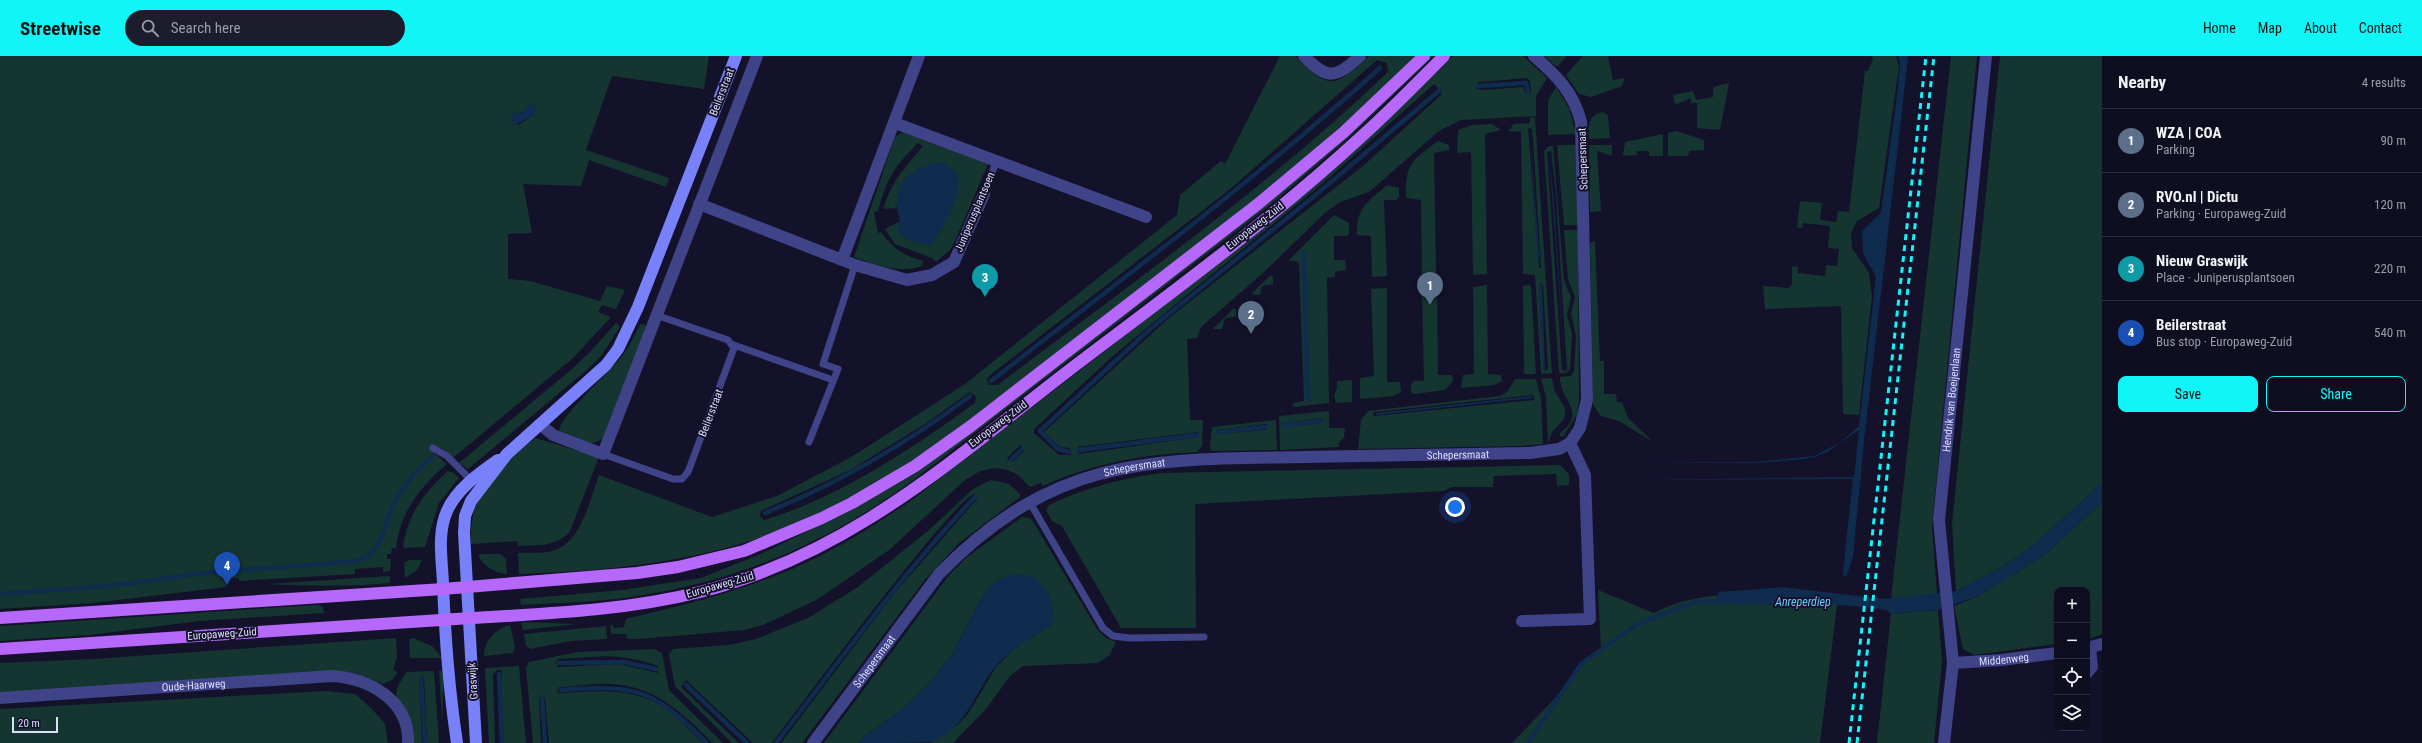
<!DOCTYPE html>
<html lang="en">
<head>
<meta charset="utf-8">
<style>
	body { margin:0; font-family:"Roboto Condensed",sans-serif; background:#1d1c2d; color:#f1f3f6 }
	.controls { position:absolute; right:12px; bottom:12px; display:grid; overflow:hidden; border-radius:8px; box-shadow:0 4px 16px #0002 }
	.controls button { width:36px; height:36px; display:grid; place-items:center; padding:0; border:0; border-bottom:1px solid #2f2e3e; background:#0f0e20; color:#f1f3f6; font:20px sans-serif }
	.scale { position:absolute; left:12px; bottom:10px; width:46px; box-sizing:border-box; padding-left:4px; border:2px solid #deddfe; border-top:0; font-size:11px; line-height:14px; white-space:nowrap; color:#deddfe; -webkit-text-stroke:3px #14122b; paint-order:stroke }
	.you { position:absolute; left:1455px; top:451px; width:14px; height:14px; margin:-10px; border:3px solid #fff; border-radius:50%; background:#1a73e8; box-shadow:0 0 0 6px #1a73e833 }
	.badge { display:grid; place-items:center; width:26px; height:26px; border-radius:50%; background:#10f5f7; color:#fff; font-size:13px; font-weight:700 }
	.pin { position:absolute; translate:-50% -33px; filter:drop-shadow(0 1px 2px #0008) }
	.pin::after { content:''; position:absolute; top:21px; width:14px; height:12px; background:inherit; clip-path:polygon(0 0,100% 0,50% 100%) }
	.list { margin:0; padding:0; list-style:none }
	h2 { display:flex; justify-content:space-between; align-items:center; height:52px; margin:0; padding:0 16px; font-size:17px }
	h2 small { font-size:13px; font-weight:400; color:#9b9ca5 }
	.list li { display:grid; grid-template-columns:26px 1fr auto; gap:12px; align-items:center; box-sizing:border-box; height:64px; padding:0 16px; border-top:1px solid #2f2e3e }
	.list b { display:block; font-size:15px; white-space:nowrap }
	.list p { margin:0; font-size:13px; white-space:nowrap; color:#9b9ca5 }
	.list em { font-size:13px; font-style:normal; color:#9b9ca5 }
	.actions { display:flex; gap:8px; padding:12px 16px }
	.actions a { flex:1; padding:9px 0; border:1px solid #10f5f7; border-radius:8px; text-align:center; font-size:14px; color:#10f5f7 }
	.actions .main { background:#10f5f7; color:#111 }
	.icon { flex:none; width:22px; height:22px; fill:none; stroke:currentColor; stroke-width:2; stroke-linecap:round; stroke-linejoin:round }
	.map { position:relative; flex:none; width:2102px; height:687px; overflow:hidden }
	header { display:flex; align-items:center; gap:24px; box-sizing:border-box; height:56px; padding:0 20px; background:#10f5f7; color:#111 }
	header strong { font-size:19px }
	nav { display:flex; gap:22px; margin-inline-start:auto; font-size:14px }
	.search { width:280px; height:36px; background:#1d1c2d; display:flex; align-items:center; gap:10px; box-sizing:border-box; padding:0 14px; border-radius:22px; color:#9b9ca5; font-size:15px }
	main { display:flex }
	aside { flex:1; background:#0f0e20 }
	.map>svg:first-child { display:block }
	.green { fill:#153531; fill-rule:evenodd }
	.water { fill:#0f2b4d }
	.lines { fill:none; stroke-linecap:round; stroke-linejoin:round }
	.stream { stroke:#0f2b4d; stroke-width:4.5 }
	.lane { stroke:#3f4388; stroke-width:7 }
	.street { stroke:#3f4388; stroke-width:12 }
	.secondary { stroke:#7880fa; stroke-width:12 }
	.primary { stroke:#b668fa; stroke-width:12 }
	.rail { stroke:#10f5f7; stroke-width:3; stroke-dasharray:6 5; stroke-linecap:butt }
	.labels { text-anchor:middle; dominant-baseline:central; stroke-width:4; stroke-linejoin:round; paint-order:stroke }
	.street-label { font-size:11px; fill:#deddfe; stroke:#14122b }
	.water-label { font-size:12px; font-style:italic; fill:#6fc6fa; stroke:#14122b }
</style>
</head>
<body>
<header>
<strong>Streetwise</strong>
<div class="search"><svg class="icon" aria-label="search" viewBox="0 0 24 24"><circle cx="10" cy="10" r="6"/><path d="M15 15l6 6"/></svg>Search here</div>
<nav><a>Home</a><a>Map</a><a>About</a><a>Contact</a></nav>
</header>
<main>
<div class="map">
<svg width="2102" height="687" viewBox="0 0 2102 687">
	<rect width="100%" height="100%" fill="#14122b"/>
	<g class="green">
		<path d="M0 0H709L704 33 612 20 586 94 669 122 666 131 589 104 581 130 523 128 532 177 508 178V223L530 225 600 245 607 230 625 234 616 253 602 249 598 256 611 261 573 302 454 401 441 392 433 396 447 408C420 431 400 456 396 493L392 492 391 498H387V503H391L390 515 383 516V511L355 513V518L239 525V522L228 523 226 531 93 547 0 553ZM524 56 534 59 518 69 511 58Z"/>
		<path d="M1280 0H1295C1328 34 1335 33 1369 0H1417C1369 47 1320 94 1267 137 1209 183 1149 228 1089 274 992 350 894 432 776 476 693 507 607 515 519 518L518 497C529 496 541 498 552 495 582 487 589 445 599 419L712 461 777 440 853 400 965 328 1177 159 1180 139 1221 105 1225 108ZM1377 4 1387 7 1388 16C1268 131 1130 228 998 329H989L987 324 989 320 1229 134ZM970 336 976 340 975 347C912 393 838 442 764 464L760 460 761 455 850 414 925 368Z"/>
		<path d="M1429 0H1434L1345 85 1270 149 915 423C827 487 738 526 630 541 594 546 557 547 521 549L520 543 622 534 701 522 761 498 822 468 1001 353Z"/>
		<path d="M1453 0H1523L1547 22 1536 40V60L1461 64 1439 75 1369 136 1340 146 1327 155 1263 217 1201 271 1197 282 1187 283 1190 364H1203L1202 390 1197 396C1144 398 1091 408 1043 430L1041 427 1030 431 1018 419 1008 414 995 412 980 415 965 424 889 494 818 543 763 569 744 574 638 583H627L626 578H611L610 569H613L614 572 624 571 626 563C693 547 762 530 824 498 855 482 884 463 912 444L1250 183 1350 99ZM1527 22 1530 25 1531 37 1526 38 1523 31 1482 34 1476 32 1479 26ZM1434 28 1441 35V39L1363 110 1169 262 1044 376 1060 391 1070 392 1071 399H1059L1034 377V373L1114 299 1323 127ZM1198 376V381L1079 398 1078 391ZM1020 389 1025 394 1013 406 1008 404 1007 402Z"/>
		<polygon points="1544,0 1565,0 1566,1 1557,11"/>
		<polygon points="1583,0 1608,0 1613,24 1625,22 1622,30 1591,41 1579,38 1566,19"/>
		<polygon points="1872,0 1896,0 1899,10 1879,152 1857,165 1851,177 1852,192 1869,217 1872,240 1859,359 1843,358 1841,250 1765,253 1763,230 1789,232 1792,228 1792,210 1798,211 1798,217 1825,220 1826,209 1837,210 1839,193 1828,192 1830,170 1803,167 1802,172 1797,172 1800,145 1822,147 1820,164 1836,166 1838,155 1849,156 1865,15 1868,15 1873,3"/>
		<polygon points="1951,0 1977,0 1932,471 1937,538 1891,543"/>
		<polygon points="2000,0 2102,0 2102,427 2036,487 2006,509 1956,535 1952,468"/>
		<polygon points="1729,27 1720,74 1697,72 1697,47 1691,47 1691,42 1675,49 1673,39 1693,35 1696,44 1713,41 1713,31"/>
		<polygon points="1556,31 1569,52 1576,78 1548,79 1548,44"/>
		<path d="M1603 56 1608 60 1610 82 1589 83C1588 71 1588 58 1603 56Z"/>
		<path d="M1535 61 1552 317 1541 318 1535 219 1523 218 1521 76 1508 75 1514 68 1530 67V62ZM1528 72 1532 73 1533 84 1540 195 1542 199 1540 202 1541 212H1539ZM1540 227 1543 229 1548 313 1544 315Z"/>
		<polygon points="1492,68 1501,74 1485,78 1487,218 1473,219 1471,96 1458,97 1457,95 1458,74 1472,69"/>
		<polygon points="1676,75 1704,84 1704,94 1690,95 1687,100 1668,100 1668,77"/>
		<path d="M903 76 988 108 955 185 950 194 936 206 932 202 895 188 885 173 898 166 901 179 917 187 895 148 896 152 883 153C894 121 903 115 923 90L918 87C894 111 887 122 878 155L874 156 878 177 881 176C892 192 904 200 923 205L922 210C899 218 876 209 854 201L895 81Z"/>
		<polygon points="1663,78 1663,100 1649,100 1649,95 1637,95 1637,99 1623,100 1625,86"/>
		<path d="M1438 85 1449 89V94L1434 97 1436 219 1422 220 1421 144 1406 142C1405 108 1411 105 1438 85Z"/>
		<polygon points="1557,89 1576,89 1578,169 1564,169"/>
		<polygon points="1589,89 1612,89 1612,100 1597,95 1601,155 1590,156"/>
		<path d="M1549 90H1553L1564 224 1571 242 1567 259 1572 278 1570 313 1566 317H1559L1544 95ZM1551 95 1556 138 1567 314 1565 315 1562 314 1547 96Z"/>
		<path d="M1387 129 1399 132V141L1396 144H1384L1387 220 1372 221 1371 180 1357 179C1356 151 1368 146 1387 129Z"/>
		<polygon points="1334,159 1349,167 1349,178 1347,180 1334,180 1334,204 1345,204 1346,214 1335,216 1335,221 1327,222 1329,347 1294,351 1292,350 1294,347 1304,345 1299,208 1297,205 1288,205"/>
		<path d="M1564 174H1578L1579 345 1577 358 1563 381 1560 380V377C1588 355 1560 346 1560 321L1571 320 1574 315 1576 281 1571 257 1575 241 1568 223Z"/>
		<polygon points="1595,185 1600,305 1604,305 1604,338 1616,338 1617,346 1622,346 1628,362 1653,386 1621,366 1601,360 1593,349 1590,187"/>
		<polygon points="1271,219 1273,221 1273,228 1262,230 1260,239 1251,238"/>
		<polygon points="1487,229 1488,318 1501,319 1502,325 1494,329 1461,332 1463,319 1474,318 1473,231"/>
		<polygon points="1530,229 1531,230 1536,318 1524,318 1523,230"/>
		<polygon points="1387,232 1387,326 1400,326 1401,336 1393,340 1362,343 1360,342 1360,322 1374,320 1371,233"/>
		<polygon points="1422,232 1437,232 1438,319 1452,319 1453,325 1445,334 1414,338 1411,336 1411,328 1414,325 1424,325"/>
		<polygon points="1233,253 1236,253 1236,261 1225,262 1222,273 1213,273"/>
		<polygon points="616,267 620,271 601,300 588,313 468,413 459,407 573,312 590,296"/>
		<path d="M640 268 647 269 604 382 591 388 559 375C560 360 606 320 618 305 628 294 634 281 640 268Z"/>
		<polygon points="1552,322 1554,334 1565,352 1565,359 1564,363 1552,376 1548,387 1546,341 1541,323"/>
		<path d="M1515 323H1536L1541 342 1543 388 1520 390 1358 393 1361 364 1368 355 1500 340 1508 335ZM1534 339V344L1373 360 1374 356Z"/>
		<polygon points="1352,324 1352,346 1336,347 1334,339 1337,333 1337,325"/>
		<path d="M1329 355V372H1345L1344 381 1338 388 1340 391 1280 394 1279 360ZM1322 362V367L1283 371 1282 369 1283 367Z"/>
		<path d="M1276 364 1277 394 1212 395 1210 392 1212 371ZM1266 368 1268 370 1265 374 1216 378V374Z"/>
		<path d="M535 382 599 401 570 475C557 491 537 489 518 490L517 485 471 488C469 433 495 413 535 382Z"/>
		<path d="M1560 409 1569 418V429L1557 430 1556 418 1494 420 1493 431H1452L1444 435 1195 448 1196 572H1121L1062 470 1052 465 1046 454 1049 449C1084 432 1123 422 1162 417Z"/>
		<path d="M448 415 454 417 459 422 439 447 425 491 403 492C407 460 424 436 448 415Z"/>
		<path d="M991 424 1009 428 1020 438V441L959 487 924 525 802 687H781L893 539 977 443 975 438C956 439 795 657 772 687H753L686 624 681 631 739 687H732L675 630 669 598 673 593 729 589 756 583 808 562 858 531 929 474 973 433Z"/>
		<polygon points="2102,446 2102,578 2087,584 2087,534 2057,534 2057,588 1974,599 1963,593 1954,550 1978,540 2046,498"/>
		<polygon points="1022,461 1030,462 1034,467 1097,573 1106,582 1116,586 1109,600 1098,607 1023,610 1010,620 986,653 953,687 931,687 956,670 968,658 996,611 1015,592 1052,568 984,537 952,599 929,628 905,651 865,680 859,687 824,687 949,519 966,502"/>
		<path d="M479 498H501L506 503 507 518C497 518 479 508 479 498Z"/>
		<polygon points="409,504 422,504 417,514 405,522 404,507"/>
		<path d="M390 520V527C349 531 309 530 268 528Z"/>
		<path d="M1598 534 1654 557C1704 529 1781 540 1838 541L1820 687H1512L1556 641 1584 605 1601 592Z"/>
		<polygon points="316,549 322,550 324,557 199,565 89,579 0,585 0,570"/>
		<polygon points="1938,554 1942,605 1934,687 1877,687 1891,558"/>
		<polygon points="521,566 576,568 523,574"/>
		<path d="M510 569 515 591 513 597 484 600C484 584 496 573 510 569Z"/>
		<polygon points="606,570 607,583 571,585 530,593 526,590 524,578"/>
		<polygon points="396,582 397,601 393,614 398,616 392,624 383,628 356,617 327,616 0,637 0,607 93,603"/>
		<polygon points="413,582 432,590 442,602 410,602 409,583"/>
		<path d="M654 593 662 597 669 634 723 687H713C682 657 655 629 609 628 592 627 576 631 559 631L557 635 559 637C597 635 637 630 669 655 681 665 692 676 703 687H549L545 643 542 640 539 643 541 687H533L526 612 529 606 578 596ZM607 600C625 601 641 604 658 610V617L619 608 558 611 556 607 558 603Z"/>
		<polygon points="519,610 526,687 504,687 501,629 502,614 497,614 493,618 495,687 489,687 485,612"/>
		<polygon points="439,614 444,616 442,665"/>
		<polygon points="434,615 439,687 427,687 424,622 422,620 419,623 422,687 413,687 396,639 397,632 406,616"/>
		<polygon points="326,635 355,638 372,653 385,668 388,687 0,687 0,653"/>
	</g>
	<g class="water">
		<polygon points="1898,0 1908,0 1907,11 1864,385 1853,501 1846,521 1843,520 1843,516 1853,423 1639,424 1854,421 1859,374 1827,396 1815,401 1796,404 1755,407 1633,407 1755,406 1814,400 1841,386 1859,370 1876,221 1863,197 1862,175 1881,157 1898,32 1900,7"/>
		<polygon points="529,48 536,50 534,59 513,70 511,58 524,56"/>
		<polygon points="1530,73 1539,196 1542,199 1539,201 1538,211"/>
		<polygon points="1549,98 1554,146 1565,315"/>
		<path d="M939 106C947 109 955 112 958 121 962 140 942 174 932 189L917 187 899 178 898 166 900 165C890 133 906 111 939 106Z"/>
		<polygon points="1539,229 1542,229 1545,314 1543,313"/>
		<polygon points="1532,340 1533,342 1375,359 1377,357"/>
		<polygon points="2102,427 2102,446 2046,498 1978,540 1938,554 1891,558 1886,554 1872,552 1794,545 1743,545 1715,549 1719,536 1782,531 1883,543 1956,535 2006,509 2036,487"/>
		<path d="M1010 519C1015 519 1021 518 1026 519 1047 523 1056 550 1052 568 1033 581 1012 592 996 610 973 638 970 668 932 686 923 687 872 687 859 687L865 680 905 651 929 628 952 599 984 537 995 525Z"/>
	</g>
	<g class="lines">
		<g class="stream">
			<polyline points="1478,30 1526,27 1528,36"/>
			<polyline points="1304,197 1308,344"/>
			<path d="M991 325C1122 223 1256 123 1380 12"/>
			<polyline points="1283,369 1322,365"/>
			<polyline points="1218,376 1266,371"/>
			<polyline points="1079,394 1197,379"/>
			<polyline points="1069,396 1058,393 1040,375 1149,274 1318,137 1440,34"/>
			<polyline points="1011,404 1022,393"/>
			<path d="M765 457C839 427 906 388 970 340"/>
			<path d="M0 538 109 530 205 517 358 505C384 494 382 472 393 450 402 430 416 414 433 400"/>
			<polyline points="1733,546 1815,547"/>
			<polyline points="559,607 624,606 656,613"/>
			<polyline points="499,618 502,687"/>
			<polyline points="421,623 425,687"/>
			<polyline points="686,629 747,687"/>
			<path d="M561 634C638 628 652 633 707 687"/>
			<polyline points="542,643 545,687"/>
			<path d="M776 687C842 602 901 519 975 441"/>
			<polyline points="1528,687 1582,607 1638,568 1695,546 1721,546"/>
		</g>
		<g class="lane">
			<polyline points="984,138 996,106"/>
			<polyline points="731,288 833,324"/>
			<polyline points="809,386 838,313 823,308 855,209"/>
			<polyline points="433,392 447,400 471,424"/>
			<polyline points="603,398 673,423 682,423 688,416 734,292 728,284 656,259"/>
			<polyline points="1029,445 1103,572 1113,580 1130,582 1204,581"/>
		</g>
		<g class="street">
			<path d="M1304 0C1327 24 1336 23 1360 0"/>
			<polyline points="895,67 1146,161"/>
			<polyline points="699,148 855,209 907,224 932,219 954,206 984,138"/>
			<polyline points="842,204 919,0"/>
			<polyline points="540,368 553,379 603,398 757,0"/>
			<path d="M1522 565 1590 563 1585 419 1570 387 1580 372 1587 344 1581 66C1574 37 1556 19 1534 0"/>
			<polyline points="2087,592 2102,588"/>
			<path id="s1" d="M1953 607 2001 604 2057 597"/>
			<polyline points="2087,617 2092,611 2090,592"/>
			<path id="s2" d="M0 642 332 620C368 622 410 644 408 687"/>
			<path id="s3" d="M813 687 939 518C1054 400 1150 403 1305 401 1380 400 1455 399 1530 397L1559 393 1570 387"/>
			<path id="s4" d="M1944 687 1953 607 1939 464 1986 0"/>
		</g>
		<g class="secondary">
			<path d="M457 687C449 634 445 581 443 527 442 504 437 477 447 455 456 434 479 417 498 404"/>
			<polyline points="476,687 464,477 465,460 471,445 507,398 606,309 618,293 638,251 736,0"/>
		</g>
		<g class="primary">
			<polyline points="0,562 443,533 637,517 678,511 744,495 822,462 852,447 915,410 971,370 1258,148 1344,76 1424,0"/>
			<path d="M0 593C147 583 294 574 441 564 527 558 616 557 700 536 848 499 951 405 1068 315 1168 239 1270 165 1362 80 1390 55 1417 27 1444 0"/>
		</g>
		<g class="rail">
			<polyline points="1849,687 1926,0"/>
			<polyline points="1857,687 1934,0"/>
		</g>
	</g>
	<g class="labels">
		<g class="street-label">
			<text transform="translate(722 36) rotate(-69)">Beilerstraat</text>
			<text transform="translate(1583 103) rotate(-92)">Schepersmaat</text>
			<text transform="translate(975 156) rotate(-67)">Juniperusplantsoen</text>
			<text transform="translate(1255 170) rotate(-38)">Europaweg-Zuid</text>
			<text stroke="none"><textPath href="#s4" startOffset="345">Hendrik van Boeijenlaan</textPath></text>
			<text transform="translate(711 357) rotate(-69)">Beilerstraat</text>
			<text transform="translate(998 368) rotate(-37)">Europaweg-Zuid</text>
			<text stroke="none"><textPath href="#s3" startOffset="762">Schepersmaat</textPath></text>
			<text stroke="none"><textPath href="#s3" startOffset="438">Schepersmaat</textPath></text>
			<text transform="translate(720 529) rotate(-16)">Europaweg-Zuid</text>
			<text transform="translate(222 578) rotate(-4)">Europaweg-Zuid</text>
			<text stroke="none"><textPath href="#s1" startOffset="51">Middenweg</textPath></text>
			<text stroke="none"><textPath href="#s3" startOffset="102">Schepersmaat</textPath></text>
			<text transform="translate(473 625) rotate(-94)">Graswijk</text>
			<text stroke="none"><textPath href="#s2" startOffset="194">Oude-Haarweg</textPath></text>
		</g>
		<g class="water-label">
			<text x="1803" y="546">Anreperdiep</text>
		</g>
	</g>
</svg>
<div class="controls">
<button>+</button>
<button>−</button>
<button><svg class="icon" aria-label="locate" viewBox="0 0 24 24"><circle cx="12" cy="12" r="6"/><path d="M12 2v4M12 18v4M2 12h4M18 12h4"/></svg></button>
<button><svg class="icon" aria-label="layers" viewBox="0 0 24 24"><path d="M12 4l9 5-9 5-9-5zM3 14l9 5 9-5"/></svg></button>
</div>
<div class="scale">20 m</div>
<div class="you"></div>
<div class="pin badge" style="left:1430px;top:249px;background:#5c6f8a">1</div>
<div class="pin badge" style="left:1251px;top:278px;background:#5c6f8a">2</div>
<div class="pin badge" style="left:985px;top:241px;background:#0f9aa8">3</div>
<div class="pin badge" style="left:227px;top:529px;background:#1a4fb4">4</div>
</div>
<aside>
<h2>Nearby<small>4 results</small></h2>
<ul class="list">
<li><span class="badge" style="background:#5c6f8a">1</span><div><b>WZA | COA</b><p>Parking</p></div><em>90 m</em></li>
<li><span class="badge" style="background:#5c6f8a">2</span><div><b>RVO.nl | Dictu</b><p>Parking · Europaweg-Zuid</p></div><em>120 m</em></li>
<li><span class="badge" style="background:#0f9aa8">3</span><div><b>Nieuw Graswijk</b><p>Place · Juniperusplantsoen</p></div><em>220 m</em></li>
<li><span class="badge" style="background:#1a4fb4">4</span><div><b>Beilerstraat</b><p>Bus stop · Europaweg-Zuid</p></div><em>540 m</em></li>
</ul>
<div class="actions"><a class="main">Save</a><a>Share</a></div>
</aside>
</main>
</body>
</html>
